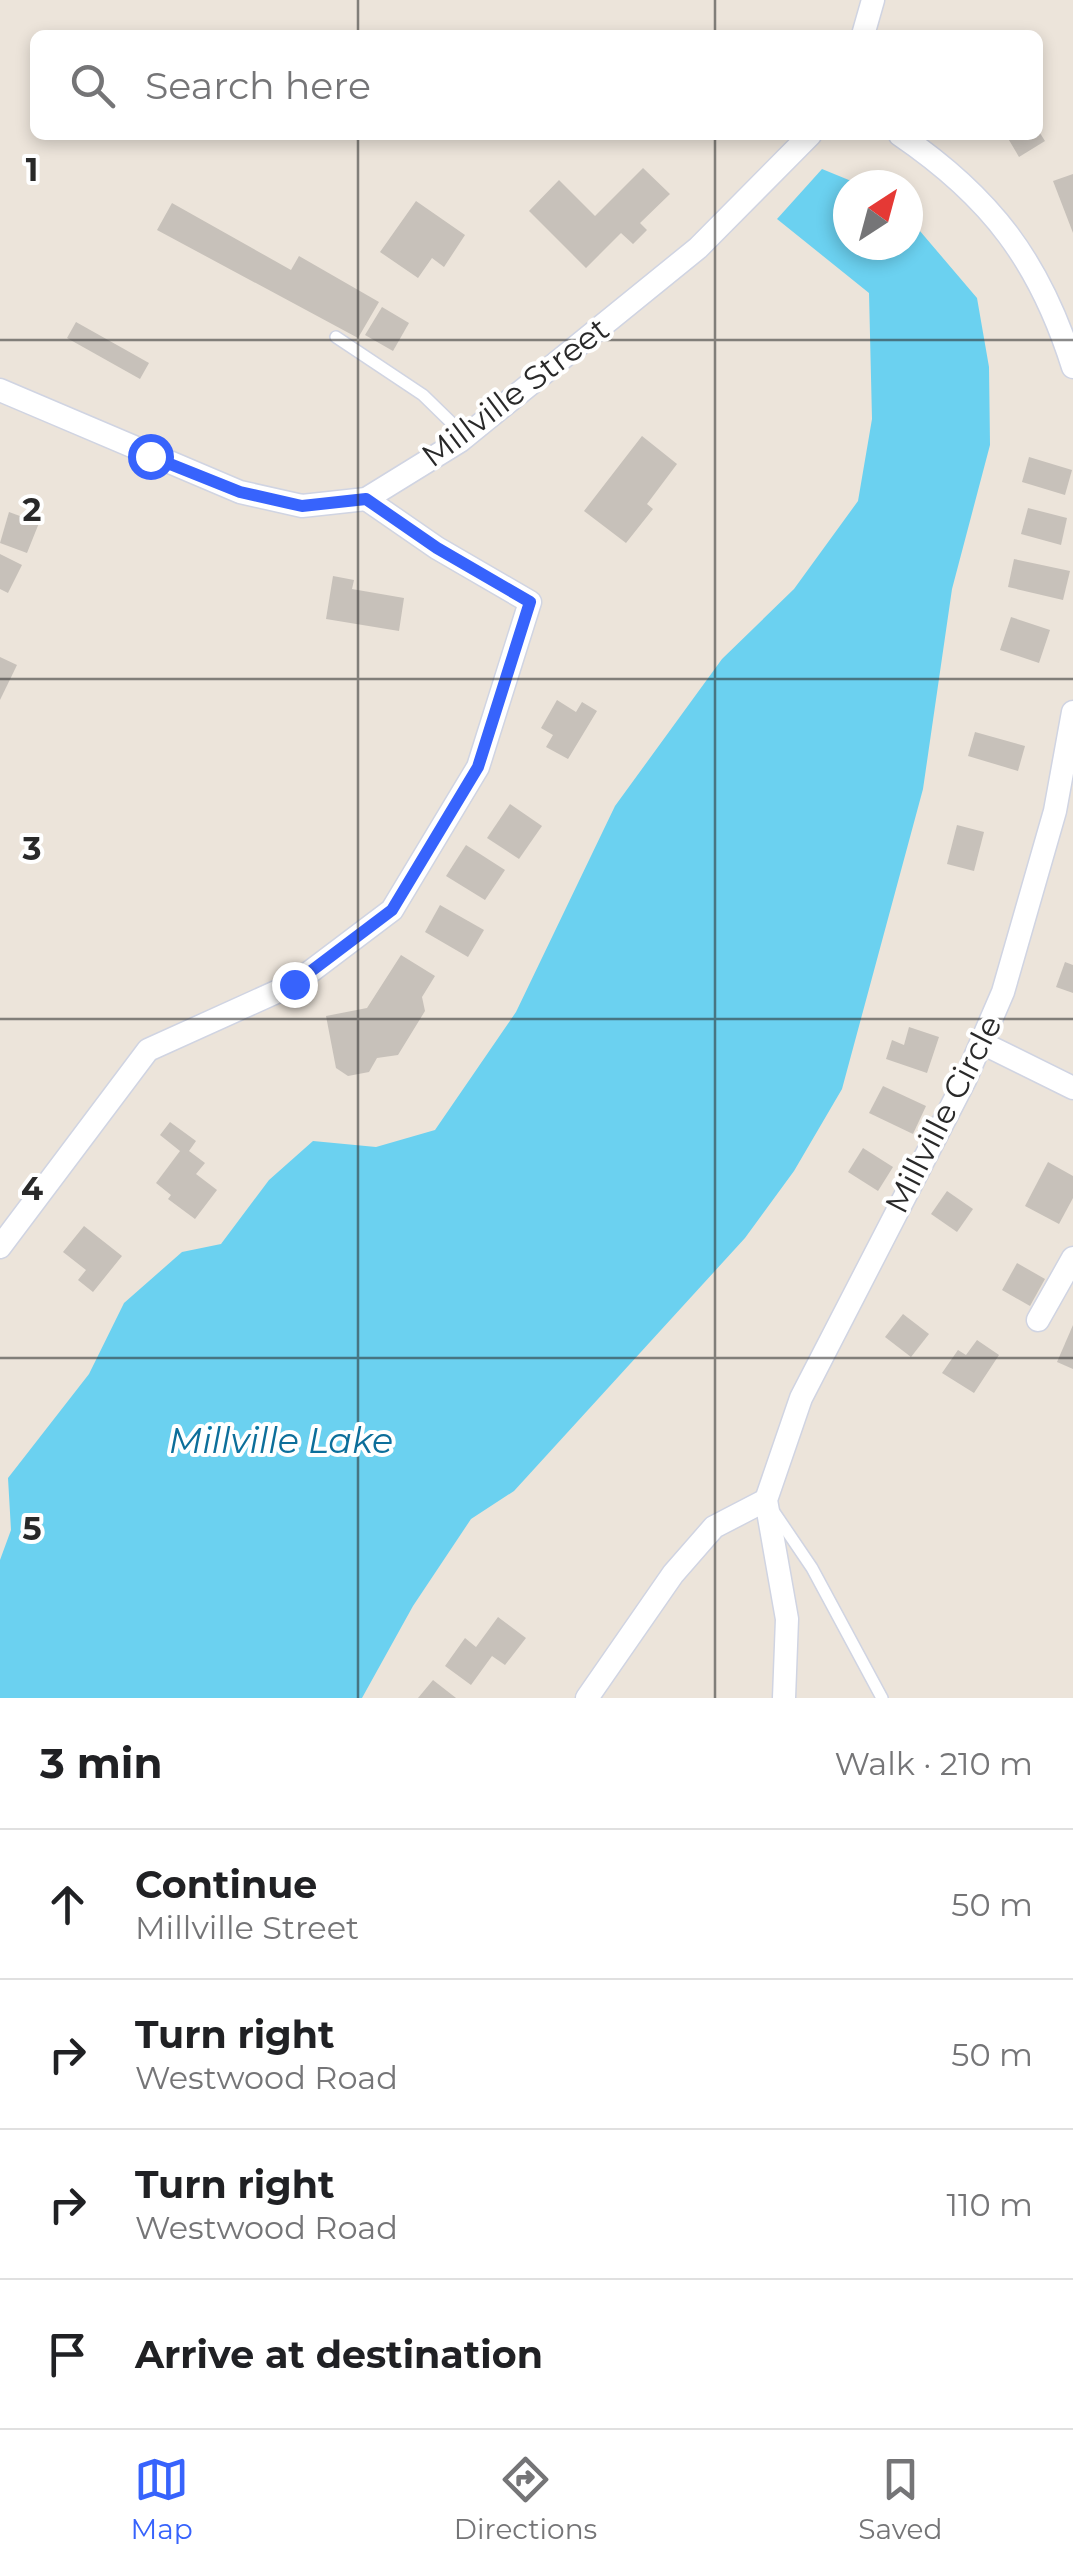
<!DOCTYPE html>
<html lang="en">
<head>
<meta charset="utf-8">
<style>
	body { margin:0; font-family:Montserrat,sans-serif; background:#f6f6f6; color:#202124 }
	.compass { position:absolute; left:833px; top:170px; width:90px; height:90px; border-radius:50%; background:#fff; box-shadow:0 5px 15px #0003; rotate:36deg }
	.stop { position:absolute; width:30px; height:30px; margin:-22px; border:8px solid #3763fc; border-radius:50%; background:#fff }
	.stop.end { background:#3763fc; border-color:#fff; box-shadow:0 2px 10px #0008 }
	.list { margin:0; padding:0; list-style:none }
	h2 { display:flex; justify-content:space-between; align-items:center; height:130px; margin:0; padding:0 40px; font-size:42px }
	h2 small { font-size:32px; font-weight:400; color:#757577 }
	.list li { display:grid; grid-template-columns:65px 1fr auto; gap:30px; align-items:center; box-sizing:border-box; height:150px; padding:0 40px; border-top:2px solid #e0e0e0 }
	.list b { display:block; font-size:38px; white-space:nowrap }
	.list p { margin:0; font-size:32px; white-space:nowrap; color:#757577 }
	.list em { font-size:32px; font-style:normal; color:#757577 }
	.icon { flex:none; width:55px; height:55px; fill:none; stroke:currentColor; stroke-width:2; stroke-linecap:round; stroke-linejoin:round }
	.map { position:relative; flex:none; width:1073px; height:1698px; overflow:hidden }
	.search { position:absolute; background:#fff; box-shadow:0 5px 15px #0003; left:30px; right:30px; top:30px; height:110px; display:flex; align-items:center; gap:25px; box-sizing:border-box; padding:0 35px; border-radius:15px; color:#757577; font-size:38px }
	.sheet { height:730px; background:#fff }
	nav { display:flex; justify-content:space-around; align-items:center; box-sizing:border-box; height:140px; border-top:2px solid #e0e0e0; background:#fff; font-size:28px; color:#757577 }
	nav a { display:grid; justify-items:center; gap:5px }
	nav .on { color:#3763fc }
	.map>svg:first-child { display:block }
	.water { fill:#6bd1f0 }
	.building { fill:#c7c1ba }
	.lines { fill:none; stroke-linecap:round; stroke-linejoin:round }
	.lane-casing { stroke:#d0d4e2; stroke-width:14 }
	.street-casing { stroke:#d0d4e2; stroke-width:25 }
	.lane { stroke:#fff; stroke-width:11 }
	.street { stroke:#fff; stroke-width:22 }
	.route { stroke:#3763fc; stroke-width:12 }
	.grid { fill:none; stroke:#292929; stroke-width:2.5; stroke-opacity:0.55 }
	.labels { text-anchor:middle; dominant-baseline:central; stroke-width:8; stroke-linejoin:round; paint-order:stroke }
	.street-label { font-size:32px; fill:#292929; stroke:#fff }
	.water-label { font-size:35px; font-style:italic; fill:#0c6e9a; stroke:#fff }
	.grid-label { font-size:32px; text-anchor:middle; font-weight:bold; fill:#292929; stroke:#fff; stroke-width:8; stroke-linejoin:round; paint-order:stroke }
</style>
</head>
<body>
<div class="map">
<svg width="1073" height="1698" viewBox="0 0 1073 1698">
	<rect width="100%" height="100%" fill="#ece4da"/>
	<polygon class="water" points="822,169 861,185 848,185 848,245 908,245 908,217 977,298 989,367 990,445 952,589 923,789 842,1089 794,1171 745,1238 514,1491 471,1519 413,1606 362,1698 0,1698 0,1560 11,1530 8,1478 89,1374 124,1303 182,1252 221,1244 269,1180 313,1141 376,1147 435,1130 516,1012 615,806 722,659 794,589 858,501 872,419 869,293 777,219"/>
	<g class="building">
		<polygon points="1038,130 1045,141 1019,157 1006,135 1038,135"/>
		<polygon points="643,168 670,194 640,223 647,230 633,244 621,233 586,268 529,211 559,180 595,216"/>
		<polygon points="1073,174 1073,233 1053,181"/>
		<polygon points="416,201 465,235 444,267 432,258 418,278 380,252"/>
		<polygon points="172,203 291,270 299,256 379,302 358,338 157,230"/>
		<polygon points="382,307 409,323 393,351 365,335"/>
		<polygon points="76,322 149,363 140,379 67,338"/>
		<polygon points="642,436 677,464 647,504 653,509 626,543 584,511"/>
		<polygon points="1029,457 1072,470 1065,495 1022,482"/>
		<polygon points="1028,508 1067,518 1061,545 1021,534"/>
		<polygon points="9,512 39,523 27,553 0,543"/>
		<polygon points="0,554 22,565 8,593 0,589"/>
		<polygon points="1014,559 1070,571 1063,600 1008,587"/>
		<polygon points="333,576 354,580 352,589 404,598 399,631 326,619"/>
		<polygon points="1011,617 1050,630 1039,663 1000,650"/>
		<polygon points="0,657 17,665 0,700"/>
		<polygon points="557,700 576,712 582,702 597,711 568,759 546,747 553,735 541,728"/>
		<polygon points="975,732 1025,746 1018,771 968,756"/>
		<polygon points="510,804 542,826 519,859 487,838"/>
		<polygon points="957,825 984,832 974,871 947,864"/>
		<polygon points="466,845 505,870 485,900 446,876"/>
		<polygon points="440,905 484,930 468,957 425,932"/>
		<polygon points="401,955 435,976 422,997 425,1011 398,1055 377,1058 369,1072 348,1076 336,1068 326,1016 367,1008"/>
		<polygon points="1065,962 1073,965 1073,993 1056,987"/>
		<polygon points="909,1027 939,1037 927,1073 886,1059 892,1040 904,1045"/>
		<polygon points="883,1086 926,1106 913,1134 869,1113"/>
		<polygon points="170,1122 196,1141 189,1151 205,1163 196,1174 217,1190 195,1219 168,1199 171,1195 156,1183 180,1151 160,1135"/>
		<polygon points="863,1148 893,1167 878,1191 848,1172"/>
		<polygon points="1048,1162 1073,1176 1073,1198 1059,1224 1025,1206"/>
		<polygon points="947,1191 973,1209 957,1232 931,1214"/>
		<polygon points="84,1226 122,1256 93,1292 78,1280 86,1270 63,1252"/>
		<polygon points="1017,1263 1045,1279 1030,1306 1002,1290"/>
		<polygon points="903,1314 929,1334 911,1357 885,1337"/>
		<polygon points="1073,1325 1073,1369 1057,1362"/>
		<polygon points="977,1340 999,1355 974,1393 942,1373 958,1350 966,1355"/>
		<polygon points="498,1617 526,1638 505,1665 492,1656 471,1685 445,1666 465,1638 476,1647"/>
		<polygon points="433,1680 456,1698 418,1698"/>
	</g>
	<g class="lines">
		<defs>
			<g id="lane">
				<polyline points="336,337 423,395 465,436"/>
				<polyline points="774,1512 812,1568 882,1698"/>
			</g>
			<g id="street">
				<polyline points="863,35 873,0"/>
				<path d="M900 135C991 197 1040 262 1073 367"/>
				<polyline points="0,390 240,492 302,506 366,499 460,441 698,248 810,135"/>
				<polyline points="982,1043 1073,1088"/>
				<polyline points="0,1247 148,1050 294,984 392,910 478,767 530,602 437,548 366,499"/>
				<polyline points="1038,1320 1073,1258"/>
				<polyline points="587,1698 673,1574 714,1527 766,1500"/>
				<polyline points="784,1698 787,1619 766,1500 801,1398 965,1080 1003,992 1055,811 1073,712"/>
			</g>
		</defs>
		<use href="#lane" class="lane-casing"/>
		<use href="#street" class="street-casing"/>
		<use href="#lane" class="lane"/>
		<use href="#street" class="street"/>
	</g>
	<g class="lines">
		<polyline class="route" points="150,456 240,492 302,506 366,499 437,548 530,602 478,767 392,910 294,984"/>
	</g>
	<path class="grid" d="M358 0V35M715 0V35M358 135V1698M715 135V1698M0 340H1073M0 679H1073M0 1019H1073M0 1358H1073"/>
	<g class="labels">
		<g class="street-label">
			<text transform="translate(515 392) rotate(-37)">Millville Street</text>
			<text transform="translate(943 1114) rotate(-63)">Millville Circle</text>
		</g>
		<g class="water-label">
			<text x="281" y="1440">Millville Lake</text>
		</g>
	</g>
	<g class="grid-label">
		<text x="32" y="181">1</text>
		<text x="32" y="521">2</text>
		<text x="32" y="860">3</text>
		<text x="32" y="1200">4</text>
		<text x="32" y="1540">5</text>
	</g>
</svg>
<svg class="compass" viewBox="-18 -18 36 36"><path d="M0-13l5 13h-10z" fill="#e53935"/><path d="M0 13l5-13h-10z" fill="#757577"/></svg>
<div class="stop" style="left:150px;top:456px"></div>
<div class="stop end" style="left:294px;top:984px"></div>
<div class="search"><svg class="icon" aria-label="search" viewBox="0 0 24 24"><circle cx="10" cy="10" r="6"/><path d="M15 15l6 6"/></svg>Search here</div>
</div>
<section class="sheet">
<h2>3 min<small>Walk · 210 m</small></h2>
<ul class="list">
<li><svg class="icon" aria-label="ahead" viewBox="0 0 24 24"><path d="M12 20V5M6 11l6-6 6 6"/></svg><div><b>Continue</b><p>Millville Street</p></div><em>50 m</em></li>
<li><svg class="icon" aria-label="right" viewBox="0 0 24 24"><path d="M7 20v-9h11M14 6l5 5-5 5"/></svg><div><b>Turn right</b><p>Westwood Road</p></div><em>50 m</em></li>
<li><svg class="icon" aria-label="right" viewBox="0 0 24 24"><path d="M7 20v-9h11M14 6l5 5-5 5"/></svg><div><b>Turn right</b><p>Westwood Road</p></div><em>110 m</em></li>
<li><svg class="icon" aria-label="arrive" viewBox="0 0 24 24"><path d="M6 21V4h12l-3 4 3 4H6"/></svg><div><b>Arrive at destination</b></div></li>
</ul>
</section>
<nav>
<a class="on"><svg class="icon" aria-label="map" viewBox="0 0 24 24"><path d="M3 6l6-2 6 2 6-2v14l-6 2-6-2-6 2zM9 4v14M15 6v14"/></svg>Map</a>
<a><svg class="icon" aria-label="directions" viewBox="0 0 24 24"><path d="M12 3l9 9-9 9-9-9zM9 14v-3h6M13 9l2 2-2 2"/></svg>Directions</a>
<a><svg class="icon" aria-label="saved" viewBox="0 0 24 24"><path d="M7 4h10v16l-5-4-5 4z"/></svg>Saved</a>
</nav>
</body>
</html>
